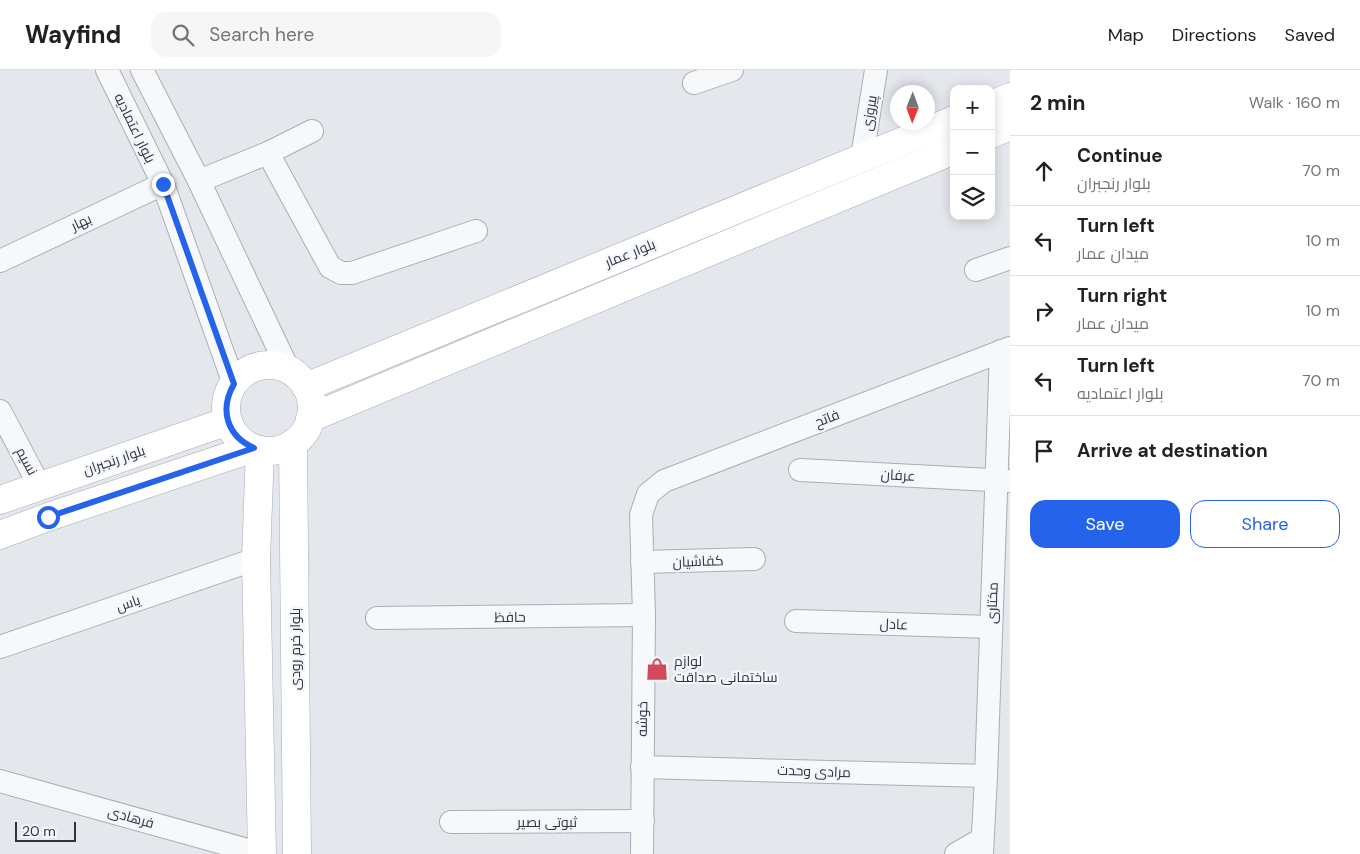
<!DOCTYPE html>
<html lang="en">
<head>
<meta charset="utf-8">
<style>
	body { margin:0; font-family:"DM Sans",Cairo,sans-serif; background:#f6f6f6; color:#202124 }
	.controls { position:absolute; right:15px; top:15px; display:grid; overflow:hidden; border-radius:10px; box-shadow:0 2px 12px #0003 }
	.controls button { width:45px; height:45px; display:grid; place-items:center; padding:0; border:0; border-bottom:1px solid #e0e0e0; background:#fff; color:#202124; font:25px sans-serif }
	.compass { position:absolute; left:890px; top:15px; width:45px; height:45px; border-radius:50%; background:#fff; box-shadow:0 2px 12px #0003; rotate:181deg }
	.scale { position:absolute; left:15px; bottom:12px; width:61px; box-sizing:border-box; padding-left:5px; border:2px solid #2b3445; border-top:0; font-size:14px; line-height:18px; white-space:nowrap; color:#2b3445; -webkit-text-stroke:4px #f4f6f9; paint-order:stroke }
	.stop { position:absolute; width:15px; height:15px; margin:-11px; border:4px solid #2563eb; border-radius:50%; background:#fff }
	.stop.end { background:#2563eb; border-color:#fff; box-shadow:0 1px 5px #0008 }
	.list { margin:0; padding:0; list-style:none }
	h2 { display:flex; justify-content:space-between; align-items:center; height:65px; margin:0; padding:0 20px; font-size:21px }
	h2 small { font-size:16px; font-weight:400; color:#757577 }
	.list li { display:grid; grid-template-columns:32px 1fr auto; gap:15px; align-items:center; box-sizing:border-box; height:70px; padding:0 20px; border-top:1px solid #e0e0e0 }
	.list b { display:block; font-size:19px; white-space:nowrap }
	.list p { margin:0; font-size:16px; white-space:nowrap; color:#757577 }
	.list em { font-size:16px; font-style:normal; color:#757577 }
	.actions { display:flex; gap:10px; padding:15px 20px }
	.actions a { flex:1; padding:11px 0; border:1px solid #2563eb; border-radius:15px; text-align:center; font-size:18px; color:#2563eb }
	.actions .main { background:#2563eb; color:#fff }
	.icon { flex:none; width:28px; height:28px; fill:none; stroke:currentColor; stroke-width:2; stroke-linecap:round; stroke-linejoin:round }
	.map { position:relative; flex:none; width:1010px; height:784px; overflow:hidden }
	header { display:flex; align-items:center; gap:30px; box-sizing:border-box; height:70px; padding:0 25px; background:#fff; border-bottom:1px solid #e0e0e0 }
	header strong { font-size:24px }
	nav { display:flex; gap:28px; margin-inline-start:auto; font-size:18px }
	.search { width:350px; height:45px; background:#f6f6f6; display:flex; align-items:center; gap:12px; box-sizing:border-box; padding:0 18px; border-radius:15px; color:#757577; font-size:19px }
	main { display:flex }
	aside { flex:1; background:#fff }
	.map>svg:first-child { display:block }
	.lines { fill:none; stroke-linecap:round; stroke-linejoin:round }
	.minor-casing { stroke:#a9aeb7; stroke-width:24 }
	.major-casing { stroke:#a3abb8; stroke-width:29 }
	.minor { stroke:#f7f8fa; stroke-width:22 }
	.major { stroke:#fff; stroke-width:28 }
	.route { stroke:#2563eb; stroke-width:6 }
	.labels { text-anchor:middle; dominant-baseline:central; stroke-width:4.5; stroke-linejoin:round; paint-order:stroke }
	.street-label { font-size:14px; fill:#2b3445; stroke:#f4f6f9 }
	.poi-label { font-size:14px; fill:#2b3445; stroke:#f4f6f9; text-anchor:start }
</style>
</head>
<body>
<header>
<strong>Wayfind</strong>
<div class="search"><svg class="icon" aria-label="search" viewBox="0 0 24 24"><circle cx="10" cy="10" r="6"/><path d="M15 15l6 6"/></svg>Search here</div>
<nav><a>Map</a><a>Directions</a><a>Saved</a></nav>
</header>
<main>
<div class="map">
<svg width="1010" height="784" viewBox="0 0 1010 784">
	<rect width="100%" height="100%" fill="#e4e7ec"/>
	<g class="lines">
		<defs>
			<g id="minor">
				<polyline points="107,0 163,114 234,314"/>
				<polyline points="142,0 199,111 289,301"/>
				<polyline points="694,13 732,0"/>
				<polyline points="268,83 330,197 341,203 352,203 476,161"/>
				<polyline points="862,87 876,0"/>
				<polyline points="199,111 268,83 312,61"/>
				<polyline points="0,191 163,114"/>
				<polyline points="976,200 1010,188"/>
				<polyline points="0,341 39,415"/>
				<polyline points="800,400 1010,411"/>
				<polyline points="642,492 754,489"/>
				<polyline points="377,548 644,545"/>
				<polyline points="796,551 991,557"/>
				<polyline points="0,577 256,489"/>
				<polyline points="642,697 986,706"/>
				<polyline points="0,711 262,784"/>
				<polyline points="451,752 643,751"/>
				<polyline points="642,784 644,545 641,445 648,424 664,411 1010,278"/>
				<polyline points="956,784 982,769"/>
				<polyline points="982,784 986,706 1001,281"/>
			</g>
			<g id="major">
				<polyline points="991,35 1010,27"/>
				<polyline points="991,64 1010,56"/>
				<circle cx="269" cy="338" r="43"/>
				<polyline points="306,317 954,50"/>
				<polyline points="310,348 954,80"/>
				<polyline points="293,373 297,784"/>
				<polyline points="260,380 256,489 262,784"/>
				<polyline points="0,430 228,351"/>
				<polyline points="0,465 48,447 254,378"/>
			</g>
		</defs>
		<use href="#minor" class="minor-casing"/>
		<use href="#major" class="major-casing"/>
		<use href="#minor" class="minor"/>
		<use href="#major" class="major"/>
	</g>
	<g class="lines">
		<path class="route" d="M48 447 254 378C227 366 219 340 234 314L163 114"/>
	</g>
	<defs>
		<symbol id="shop-bare" viewBox="-9 -9 18 18"><path d="M-5-2.5h2.3a2.7 3.5 0 0 1 5.4 0H5L5.5 6h-11ZM-1.5-2.5h3a1.5 2.3 0 0 0-3 0Z" fill="#d1495b" stroke="#f4f6f9" stroke-width="2.5" paint-order="stroke"/></symbol>
	</defs>
	<g fill-rule="evenodd">
		<use href="#shop-bare" x="641" y="583" width="32" height="32"/>
	</g>
	<g class="labels">
		<g class="street-label">
			<text transform="translate(869 43) rotate(-81)">پیروزی</text>
			<text transform="translate(135 58) rotate(64)">بلوار اعتمادیه</text>
			<text transform="translate(81 152) rotate(-25)">بهار</text>
			<text transform="translate(630 183) rotate(-22)">بلوار عمار</text>
			<text transform="translate(827 348) rotate(-21)">فاتح</text>
			<text transform="translate(114 390) rotate(-19)">بلوار رنجبران</text>
			<text transform="translate(27 391) rotate(62)">نسیم</text>
			<text transform="translate(898 405) rotate(3)">عرفان</text>
			<text transform="translate(698 491) rotate(-2)">کفاشیان</text>
			<text transform="translate(128 533) rotate(-19)">یاس</text>
			<text transform="translate(992 533) rotate(-88)">مختاری</text>
			<text transform="translate(510 547) rotate(-1)">حافظ</text>
			<text transform="translate(894 554) rotate(2)">عادل</text>
			<text transform="translate(295 579) rotate(-90)">بلوار خرم رودی</text>
			<text transform="translate(642 649) rotate(-89)">خوشه</text>
			<text transform="translate(814 701) rotate(2)">مرادی وحدت</text>
			<text transform="translate(131 747) rotate(16)">فرهادی</text>
			<text x="547" y="752">ثبوتی بصیر</text>
		</g>
		<g class="poi-label">
			<text x="674" y="591">لوازم<tspan x="674" dy="16">ساختمانی صداقت</tspan></text>
		</g>
	</g>
</svg>
<div class="controls">
<button>+</button>
<button>−</button>
<button><svg class="icon" aria-label="layers" viewBox="0 0 24 24"><path d="M12 4l9 5-9 5-9-5zM3 14l9 5 9-5"/></svg></button>
</div>
<svg class="compass" viewBox="-18 -18 36 36"><path d="M0-13l5 13h-10z" fill="#e53935"/><path d="M0 13l5-13h-10z" fill="#757577"/></svg>
<div class="scale">20 m</div>
<div class="stop" style="left:48px;top:447px"></div>
<div class="stop end" style="left:163px;top:114px"></div>
</div>
<aside>
<h2>2 min<small>Walk · 160 m</small></h2>
<ul class="list">
<li><svg class="icon" aria-label="ahead" viewBox="0 0 24 24"><path d="M12 20V5M6 11l6-6 6 6"/></svg><div><b>Continue</b><p>بلوار رنجبران</p></div><em>70 m</em></li>
<li><svg class="icon" aria-label="left" viewBox="0 0 24 24"><path d="M17 20v-9H6M10 6l-5 5 5 5"/></svg><div><b>Turn left</b><p>میدان عمار</p></div><em>10 m</em></li>
<li><svg class="icon" aria-label="right" viewBox="0 0 24 24"><path d="M7 20v-9h11M14 6l5 5-5 5"/></svg><div><b>Turn right</b><p>میدان عمار</p></div><em>10 m</em></li>
<li><svg class="icon" aria-label="left" viewBox="0 0 24 24"><path d="M17 20v-9H6M10 6l-5 5 5 5"/></svg><div><b>Turn left</b><p>بلوار اعتمادیه</p></div><em>70 m</em></li>
<li><svg class="icon" aria-label="arrive" viewBox="0 0 24 24"><path d="M6 21V4h12l-3 4 3 4H6"/></svg><div><b>Arrive at destination</b></div></li>
</ul>
<div class="actions"><a class="main">Save</a><a>Share</a></div>
</aside>
</main>
</body>
</html>
